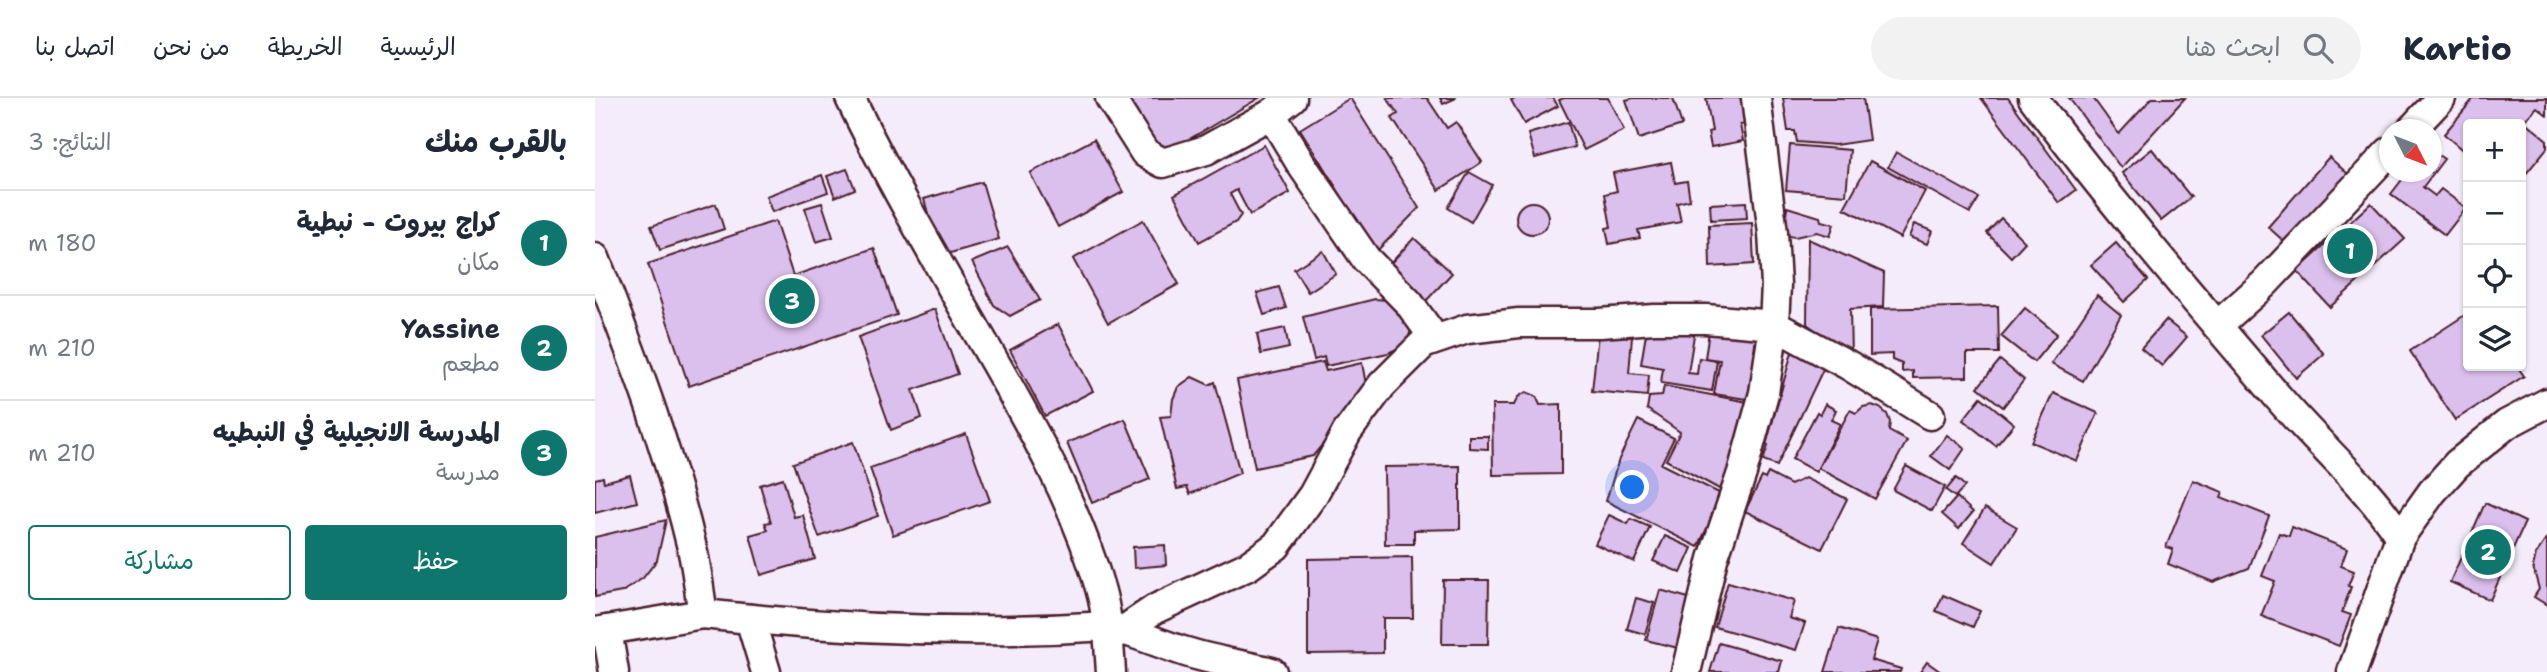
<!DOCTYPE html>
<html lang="ar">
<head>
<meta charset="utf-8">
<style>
	body { margin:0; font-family:"Shantell Sans","Playpen Sans Arabic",sans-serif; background:#f2f2f3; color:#1f2937; direction:rtl }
	.controls { position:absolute; right:21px; top:21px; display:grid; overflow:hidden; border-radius:7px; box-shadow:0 2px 5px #0004 }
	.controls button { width:63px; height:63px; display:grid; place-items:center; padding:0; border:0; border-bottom:2px solid #e0e1e3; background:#fff; color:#1f2937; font:35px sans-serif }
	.compass { position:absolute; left:1784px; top:21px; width:63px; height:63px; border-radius:50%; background:#fff; box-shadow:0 2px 5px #0004; rotate:132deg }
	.you { position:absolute; left:1038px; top:390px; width:24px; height:24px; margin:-18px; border:5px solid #fff; border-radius:50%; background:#1a73e8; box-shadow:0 0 0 10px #1a73e833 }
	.badge { display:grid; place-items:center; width:46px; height:46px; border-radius:50%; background:#0f766e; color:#fff; font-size:23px; font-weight:700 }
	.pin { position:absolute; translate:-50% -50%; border:4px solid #fff; box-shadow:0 2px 7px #0006 }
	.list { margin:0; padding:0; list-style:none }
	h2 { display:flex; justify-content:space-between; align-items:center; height:91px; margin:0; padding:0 28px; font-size:30px }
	h2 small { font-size:23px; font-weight:400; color:#747a83 }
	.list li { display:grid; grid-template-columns:46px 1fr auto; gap:21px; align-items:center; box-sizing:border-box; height:105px; padding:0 28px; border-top:2px solid #e0e1e3 }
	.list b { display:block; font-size:26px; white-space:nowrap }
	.list p { margin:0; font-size:23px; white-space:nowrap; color:#747a83 }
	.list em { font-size:23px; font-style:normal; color:#747a83 }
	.actions { display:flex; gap:14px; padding:21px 28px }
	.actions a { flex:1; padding:16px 0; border:2px solid #0f766e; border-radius:7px; text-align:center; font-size:24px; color:#0f766e }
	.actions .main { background:#0f766e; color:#fff }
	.icon { flex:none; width:38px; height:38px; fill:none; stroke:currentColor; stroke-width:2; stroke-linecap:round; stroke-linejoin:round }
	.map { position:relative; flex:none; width:1952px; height:574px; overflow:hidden; direction:ltr }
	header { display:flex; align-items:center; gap:42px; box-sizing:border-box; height:98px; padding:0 35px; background:#fff; border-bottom:2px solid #e0e1e3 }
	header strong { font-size:33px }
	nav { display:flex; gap:38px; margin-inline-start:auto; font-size:24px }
	.search { width:490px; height:63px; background:#f2f2f3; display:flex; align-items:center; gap:18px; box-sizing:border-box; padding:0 24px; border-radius:38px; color:#747a83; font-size:26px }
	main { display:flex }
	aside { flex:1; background:#fff }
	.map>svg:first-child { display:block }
	.building { fill:#dbbfed; stroke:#4a1f2b; stroke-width:2 }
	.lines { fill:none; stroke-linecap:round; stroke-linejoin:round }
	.street-casing { stroke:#4a1f2b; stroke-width:33 }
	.street { stroke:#fff; stroke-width:28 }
</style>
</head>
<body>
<header>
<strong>Kartio</strong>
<div class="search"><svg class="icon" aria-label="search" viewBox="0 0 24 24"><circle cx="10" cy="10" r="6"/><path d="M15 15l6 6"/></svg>ابحث هنا</div>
<nav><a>الرئيسية</a><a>الخريطة</a><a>من نحن</a><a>اتصل بنا</a></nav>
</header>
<main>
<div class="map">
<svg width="1952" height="574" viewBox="0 0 1952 574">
	<rect width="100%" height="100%" fill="#f4ecfa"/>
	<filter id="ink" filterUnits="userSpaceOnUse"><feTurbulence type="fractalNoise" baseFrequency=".0143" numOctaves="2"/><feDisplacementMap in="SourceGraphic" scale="14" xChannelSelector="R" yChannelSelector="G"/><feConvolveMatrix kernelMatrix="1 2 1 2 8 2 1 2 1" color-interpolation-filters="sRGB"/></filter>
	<g filter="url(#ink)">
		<g class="building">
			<polygon points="527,0 664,0 569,56 557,52"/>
			<polygon points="755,0 824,110 781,154 705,31"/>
			<polygon points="792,0 832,0 852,30 861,24 887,64 844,92 797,20 803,16"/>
			<polygon points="845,0 861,0 848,6"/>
			<polygon points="920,0 958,0 963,8 929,26 916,2"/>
			<polygon points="969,0 1013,0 1029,32 989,52 964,2"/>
			<polygon points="1038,0 1078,0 1087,27 1044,41 1031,2"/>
			<polygon points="1111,0 1155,0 1156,25 1145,27 1148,43 1116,49 1113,34 1117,33"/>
			<polygon points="1188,0 1268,0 1274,42 1240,47 1202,44 1200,33 1193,33"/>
			<polygon points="1386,0 1413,0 1481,92 1464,105"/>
			<polygon points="1474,0 1498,0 1524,36 1557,0 1590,0 1526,70"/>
			<polygon points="1879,0 1952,0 1952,17 1942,9 1929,23 1952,42 1952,50 1926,82 1926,26 1873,26 1873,57 1849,36"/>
			<polygon points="973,24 980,49 940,60 933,36"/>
			<polygon points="499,41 528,94 463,129 435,75"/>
			<polygon points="669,47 695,95 655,117 642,92 635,96 646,117 641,124 604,144 579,97"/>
			<polygon points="1195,47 1255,52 1251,97 1191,92"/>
			<polygon points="1557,51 1596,99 1566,123 1527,75"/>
			<polygon points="1836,52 1849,61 1828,89 1840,98 1846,91 1871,110 1850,137 1796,96 1813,74 1836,74"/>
			<polygon points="1301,54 1384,100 1375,115 1293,69"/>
			<polygon points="1734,59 1753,76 1692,146 1673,129"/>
			<polygon points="1275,63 1330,93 1305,140 1249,110"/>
			<polygon points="1076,64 1080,85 1092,83 1095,102 1082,105 1086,124 1043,132 1045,140 1014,146 1011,130 1016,129 1010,96 1022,93 1018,75"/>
			<polygon points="252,71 260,91 240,99 232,78"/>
			<polygon points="874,74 897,87 876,124 853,110"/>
			<polygon points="227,77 233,94 177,114 171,98"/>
			<polygon points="387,84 404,141 345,158 329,101"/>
			<circle cx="937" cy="120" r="16"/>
			<polygon points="1151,104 1152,120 1116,122 1115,106"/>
			<polygon points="227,105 238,139 221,144 210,110"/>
			<polygon points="1776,105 1810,141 1735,209 1702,173"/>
			<polygon points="121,106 129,131 65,152 56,128"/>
			<polygon points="1192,109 1225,119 1226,123 1239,126 1235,138 1222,134 1200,139 1188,137"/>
			<polygon points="1406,120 1430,144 1416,159 1392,135"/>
			<polygon points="548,122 584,186 513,225 478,161"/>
			<polygon points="180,123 198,178 279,150 302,217 94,288 53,166"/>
			<polygon points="1157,125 1159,166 1115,169 1114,127"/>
			<polygon points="1319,126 1337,133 1332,146 1314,139"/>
			<polygon points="819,140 857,175 831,203 793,168"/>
			<polygon points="1213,141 1289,175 1288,209 1255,211 1256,259 1212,226"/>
			<polygon points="1521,145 1553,182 1529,204 1496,167"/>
			<polygon points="413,149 445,202 415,218 399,207 377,164"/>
			<polygon points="728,153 741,176 713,194 699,171"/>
			<polygon points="684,189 691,210 669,217 662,195"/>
			<polygon points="1502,197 1526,217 1488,283 1456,266"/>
			<polygon points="780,201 792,202 805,210 814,222 816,232 813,241 808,248 793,255 731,268 729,259 719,262 708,219"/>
			<polygon points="1403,208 1404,255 1372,255 1372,279 1318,280 1318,273 1307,274 1307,266 1297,262 1297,256 1275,257 1275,211"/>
			<polygon points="1430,210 1462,236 1439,264 1406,238"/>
			<polygon points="340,211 363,276 318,292 327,320 296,332 263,239"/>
			<polygon points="1694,214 1729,256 1701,280 1666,237"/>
			<polygon points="1873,215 1873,268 1922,268 1929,278 1860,322 1815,253"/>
			<polygon points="1571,222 1592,239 1567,268 1546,250"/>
			<polygon points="463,226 498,293 450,318 415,252"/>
			<polygon points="690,230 694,250 666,256 662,236"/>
			<polygon points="1052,230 1099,237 1093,275 1102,276 1104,260 1122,263 1117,293 1066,285 1068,270 1046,266"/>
			<polygon points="1114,233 1161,240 1159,252 1166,253 1158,302 1119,296 1125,262 1110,260"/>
			<polygon points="1003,236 1037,239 1034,275 1054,277 1052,298 997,293"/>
			<polygon points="1197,254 1231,265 1182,368 1168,363 1173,348 1171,347"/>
			<polygon points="1405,262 1429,282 1408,309 1383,289"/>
			<polygon points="728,264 731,273 767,265 772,292 718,358 660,370 642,282"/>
			<polygon points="597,279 614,287 620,284 645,375 595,396 592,389 582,391 565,319 576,318 578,301 583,289"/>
			<polygon points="1069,288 1158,305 1126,392 1071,362 1085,334 1052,311 1054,299 1067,298"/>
			<polygon points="931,294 941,298 945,307 966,306 966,376 898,377 897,307 919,307 923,299"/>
			<polygon points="1458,295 1503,315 1482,363 1436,344"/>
			<polygon points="1386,299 1419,326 1401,348 1368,322"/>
			<polygon points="1230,306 1241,312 1236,322 1245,326 1221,374 1197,361 1222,314 1225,316"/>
			<polygon points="1277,307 1285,310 1292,316 1295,324 1294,333 1312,343 1280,401 1223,370 1255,312 1261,315 1268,309"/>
			<polygon points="530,321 555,381 497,405 472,345"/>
			<polygon points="1043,322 1079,340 1066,366 1128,397 1103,449 1011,403 1024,361"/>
			<polygon points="371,336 395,403 298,437 275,370"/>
			<polygon points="1352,337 1370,350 1355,372 1336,358"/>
			<polygon points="874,338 893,338 893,351 874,350"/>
			<polygon points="258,344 283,418 224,439 198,365"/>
			<polygon points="865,368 865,431 819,432 819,446 790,446 789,369"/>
			<polygon points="1311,368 1350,389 1337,413 1298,392"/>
			<polygon points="1173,375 1196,387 1210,380 1252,401 1227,451 1150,413 1167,379 1170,381"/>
			<polygon points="35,377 42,404 0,415 0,381 8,379 9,384"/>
			<polygon points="188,380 199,419 208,417 220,461 166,477 155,437 173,432 170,425 176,424 165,387"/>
			<polygon points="1361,380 1370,388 1360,399 1351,392"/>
			<polygon points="1598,382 1628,394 1626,399 1674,418 1654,470 1618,484 1573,466 1578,451 1571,449"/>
			<polygon points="1362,399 1378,414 1364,431 1347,416"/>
			<polygon points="1890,405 1930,424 1895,502 1855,484"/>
			<polygon points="1390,410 1422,429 1399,465 1368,445"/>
			<polygon points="1014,417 1033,426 1036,421 1055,429 1039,464 1000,446"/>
			<polygon points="71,422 62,462 48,480 27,494 0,499 0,439"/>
			<polygon points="1697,429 1752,451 1746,468 1759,473 1753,488 1756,489 1747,514 1756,517 1744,548 1666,518 1680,483 1667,478 1684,435 1694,438"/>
			<polygon points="1070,438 1097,450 1086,475 1058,463"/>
			<polygon points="1952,440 1952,507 1939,499 1944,491 1938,469 1941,456"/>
			<polygon points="570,447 571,467 539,470 538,449"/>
			<polygon points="817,459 818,520 788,520 788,555 713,556 713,461"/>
			<polygon points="848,482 894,482 893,546 847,546"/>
			<polygon points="1133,484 1199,503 1194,520 1210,525 1201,552 1120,529"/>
			<polygon points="1065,492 1097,501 1083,550 1051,542"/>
			<polygon points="1348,497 1385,513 1378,529 1341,513"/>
			<polygon points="1041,500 1059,505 1050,536 1032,531"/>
			<polygon points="1244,530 1282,542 1276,562 1306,571 1305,574 1230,574"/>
			<polygon points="1124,545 1187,563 1184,574 1115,574"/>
			<polygon points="1332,564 1346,574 1325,574"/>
		</g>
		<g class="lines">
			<defs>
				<g id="street">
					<path d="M255 0C297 87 347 172 395 256 438 331 481 407 505 490 513 517 514 546 516 574"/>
					<polyline points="515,0 550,55 568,65 611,52 676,16"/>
					<polyline points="697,0 676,16 706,66 771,161 814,205 840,241"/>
					<path d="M1438 0C1517 106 1603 206 1689 306 1727 350 1774 390 1805 439"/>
					<polyline points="1816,32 1846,0"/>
					<path d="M0 160C36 254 73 349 96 446 102 469 104 493 108 516 241 531 378 537 513 528 539 534 565 546 591 554 619 563 649 567 677 574"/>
					<polyline points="1622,228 1669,186 1794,54"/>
					<polyline points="155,521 171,574"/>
					<polyline points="12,532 19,574"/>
					<polyline points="529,532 560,511 653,468 681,448 718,397 752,334 787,287 828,246 872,231 924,225 1005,225 1059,221 1111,221 1179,227 1253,267 1335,317"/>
					<polyline points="0,534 108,516"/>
					<polyline points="1091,574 1118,461 1147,375 1169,295 1179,227 1181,187 1178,135 1161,0"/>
					<polyline points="1757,574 1805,439 1837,394 1862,366 1912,326 1952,305"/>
				</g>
			</defs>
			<use href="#street" class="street-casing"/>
			<use href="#street" class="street"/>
		</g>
	</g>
</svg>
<div class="controls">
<button>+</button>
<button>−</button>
<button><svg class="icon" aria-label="locate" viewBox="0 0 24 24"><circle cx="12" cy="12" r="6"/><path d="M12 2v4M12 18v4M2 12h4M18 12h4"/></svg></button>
<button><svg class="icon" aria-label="layers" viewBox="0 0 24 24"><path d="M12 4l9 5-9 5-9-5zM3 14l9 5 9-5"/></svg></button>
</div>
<svg class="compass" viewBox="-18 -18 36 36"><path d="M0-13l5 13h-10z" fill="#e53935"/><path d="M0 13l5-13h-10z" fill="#747a83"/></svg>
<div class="you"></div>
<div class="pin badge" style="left:1755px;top:153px">1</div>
<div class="pin badge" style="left:1893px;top:454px">2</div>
<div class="pin badge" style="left:197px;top:203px">3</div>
</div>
<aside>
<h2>بالقرب منك<small>النتائج: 3</small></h2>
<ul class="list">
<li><span class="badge">1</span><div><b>كراج بيروت - نبطية</b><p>مكان</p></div><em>180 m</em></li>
<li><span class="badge">2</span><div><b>Yassine</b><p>مطعم</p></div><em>210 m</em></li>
<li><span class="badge">3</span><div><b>المدرسة الانجيلية في النبطيه</b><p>مدرسة</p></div><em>210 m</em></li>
</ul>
<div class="actions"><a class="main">حفظ</a><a>مشاركة</a></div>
</aside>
</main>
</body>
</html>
